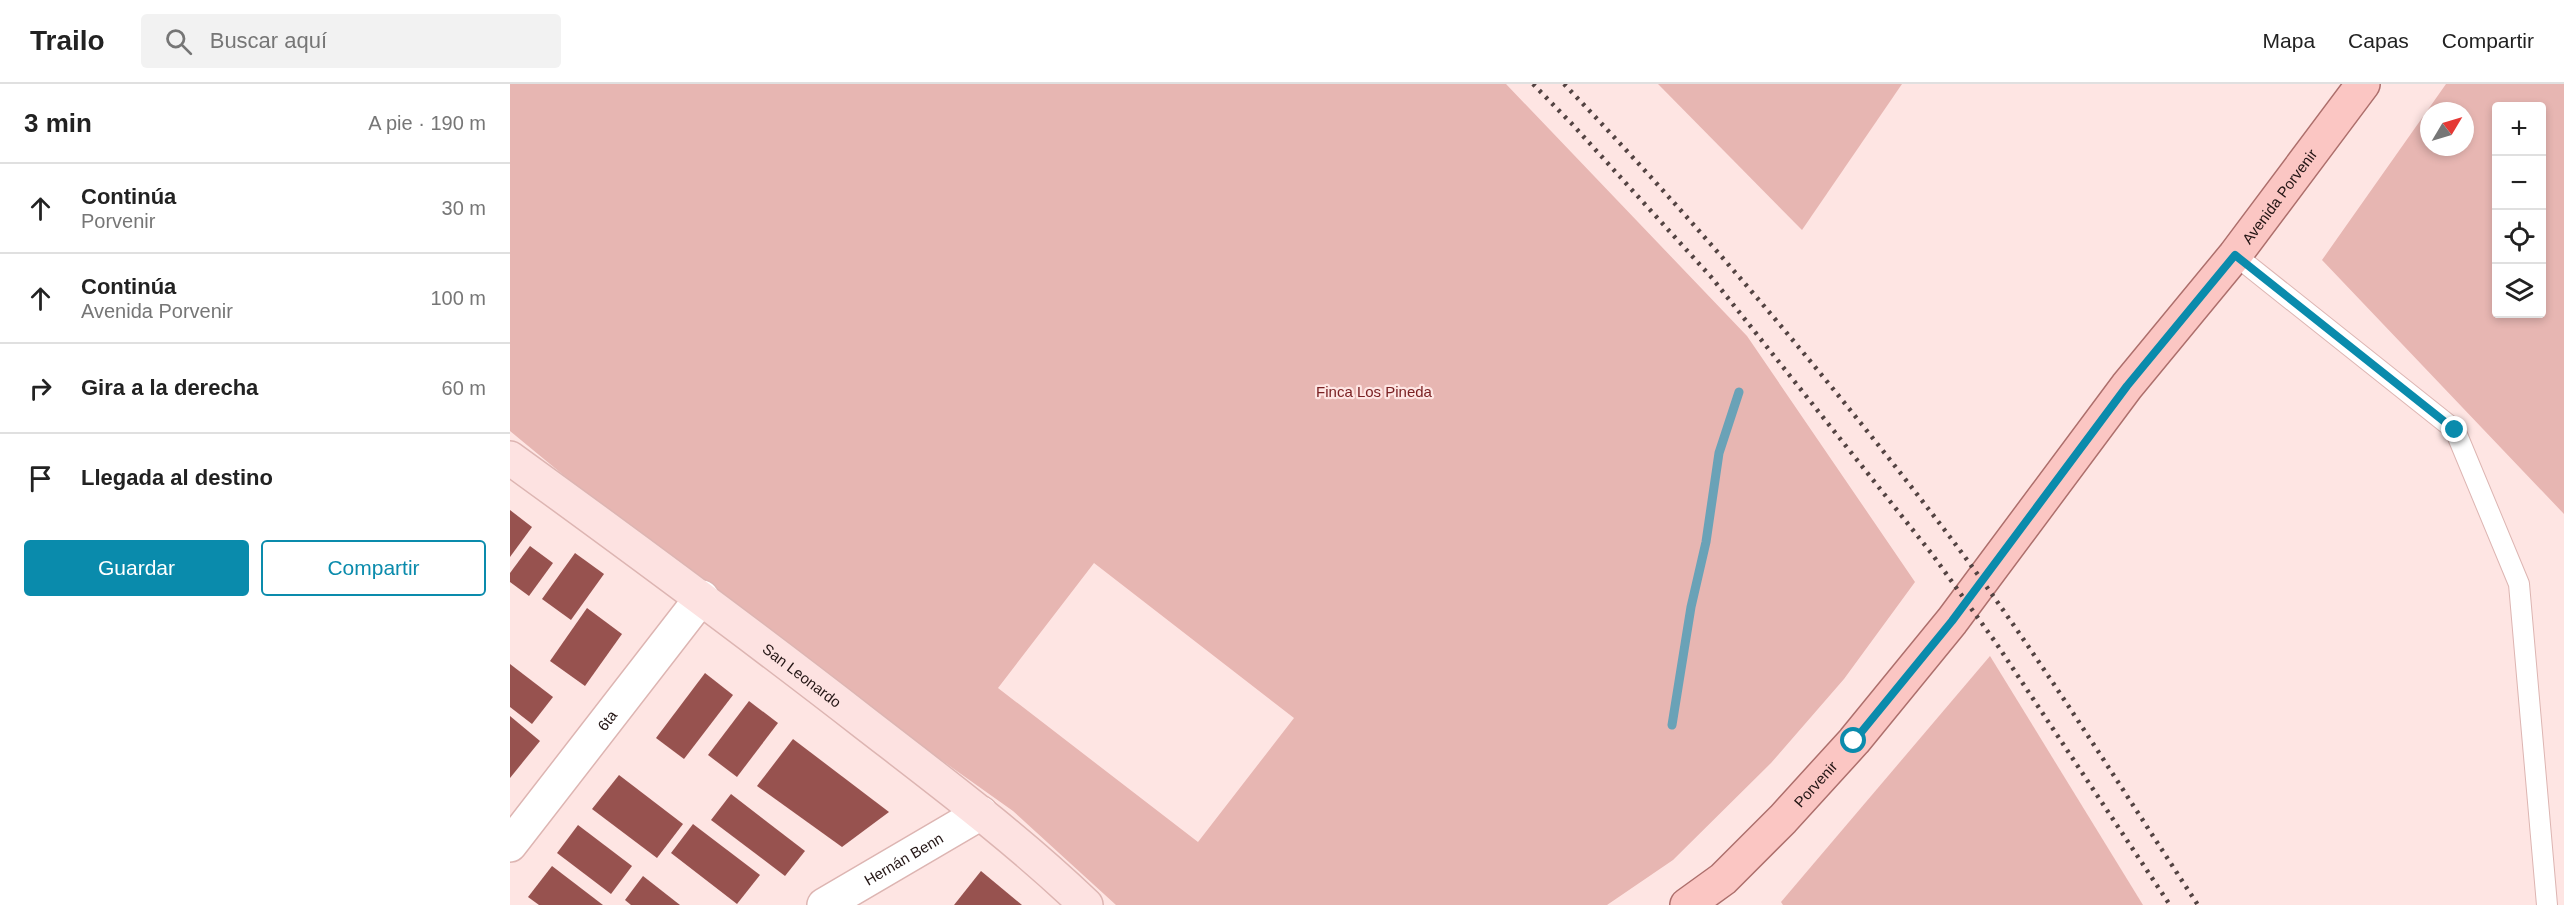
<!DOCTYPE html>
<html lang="es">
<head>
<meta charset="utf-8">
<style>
	body { margin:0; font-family:Helvetica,sans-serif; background:#f2f2f2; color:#222 }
	.controls { position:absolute; right:18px; top:18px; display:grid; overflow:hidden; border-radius:6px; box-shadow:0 3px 9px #0003 }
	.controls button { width:54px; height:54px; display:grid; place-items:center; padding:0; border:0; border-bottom:2px solid #e0e0e0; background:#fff; color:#222; font:30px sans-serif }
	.compass { position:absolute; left:1910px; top:18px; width:54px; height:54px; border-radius:50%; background:#fff; box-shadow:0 3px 9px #0003; rotate:52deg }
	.stop { position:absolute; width:18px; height:18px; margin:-14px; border:4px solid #0a8bac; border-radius:50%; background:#fff }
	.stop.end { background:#0a8bac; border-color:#fff; box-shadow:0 2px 6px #0008 }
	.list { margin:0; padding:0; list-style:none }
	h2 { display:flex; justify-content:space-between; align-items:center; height:78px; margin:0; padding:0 24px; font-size:26px }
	h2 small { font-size:20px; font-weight:400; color:#767676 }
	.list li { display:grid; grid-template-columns:39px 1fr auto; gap:18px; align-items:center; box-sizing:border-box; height:90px; padding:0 24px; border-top:2px solid #e0e0e0 }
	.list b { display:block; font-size:22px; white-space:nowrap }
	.list p { margin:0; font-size:20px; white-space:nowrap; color:#767676 }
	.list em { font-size:20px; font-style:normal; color:#767676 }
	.actions { display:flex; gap:12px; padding:18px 24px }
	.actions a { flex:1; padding:14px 0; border:2px solid #0a8bac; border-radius:6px; text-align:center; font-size:21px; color:#0a8bac }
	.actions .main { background:#0a8bac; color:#fff }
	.icon { flex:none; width:33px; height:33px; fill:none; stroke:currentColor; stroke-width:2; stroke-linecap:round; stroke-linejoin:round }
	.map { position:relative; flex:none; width:2054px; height:821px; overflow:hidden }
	header { display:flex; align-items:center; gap:36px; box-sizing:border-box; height:84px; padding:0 30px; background:#fff; border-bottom:2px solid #e0e0e0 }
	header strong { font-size:28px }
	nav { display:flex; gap:33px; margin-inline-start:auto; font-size:21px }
	.search { width:420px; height:54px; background:#f2f2f2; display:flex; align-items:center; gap:15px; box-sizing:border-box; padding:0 21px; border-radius:6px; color:#767676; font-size:22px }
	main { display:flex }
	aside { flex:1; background:#fff }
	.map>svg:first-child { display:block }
	.green { fill:#e7b6b2; fill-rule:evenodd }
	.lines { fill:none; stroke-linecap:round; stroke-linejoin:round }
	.stream { stroke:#6aa2b7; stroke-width:9 }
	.building { fill:#97524f }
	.lane-casing { stroke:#ddb5b2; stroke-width:22 }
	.street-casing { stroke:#ddb5b2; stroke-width:36 }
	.secondary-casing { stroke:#ddb5b2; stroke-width:36 }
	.primary-casing { stroke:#ad6f6c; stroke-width:36 }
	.lane { stroke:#fff; stroke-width:20 }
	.street { stroke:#fff; stroke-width:33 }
	.secondary { stroke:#fde2e1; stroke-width:33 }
	.primary { stroke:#fbc6c3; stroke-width:33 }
	.rail { stroke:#534342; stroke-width:4.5; stroke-dasharray:3 6; stroke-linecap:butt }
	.route { stroke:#0a8bac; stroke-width:8 }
	.labels { text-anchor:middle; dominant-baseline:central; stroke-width:4.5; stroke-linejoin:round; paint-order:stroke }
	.street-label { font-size:15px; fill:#231514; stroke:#fee5e3 }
	.park-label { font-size:15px; fill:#7a2123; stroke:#fee5e3 }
</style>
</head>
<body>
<header>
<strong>Trailo</strong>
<div class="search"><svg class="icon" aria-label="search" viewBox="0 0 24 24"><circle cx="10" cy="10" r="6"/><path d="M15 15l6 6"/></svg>Buscar aquí</div>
<nav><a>Mapa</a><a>Capas</a><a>Compartir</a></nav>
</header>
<main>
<aside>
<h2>3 min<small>A pie · 190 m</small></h2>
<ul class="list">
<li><svg class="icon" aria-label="ahead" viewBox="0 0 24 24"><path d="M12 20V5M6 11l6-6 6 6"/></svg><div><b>Continúa</b><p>Porvenir</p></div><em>30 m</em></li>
<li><svg class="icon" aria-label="ahead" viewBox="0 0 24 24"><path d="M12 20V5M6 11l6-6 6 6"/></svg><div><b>Continúa</b><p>Avenida Porvenir</p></div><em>100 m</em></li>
<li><svg class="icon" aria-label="right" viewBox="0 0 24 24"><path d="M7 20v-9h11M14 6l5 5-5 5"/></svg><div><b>Gira a la derecha</b></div><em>60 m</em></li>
<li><svg class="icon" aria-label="arrive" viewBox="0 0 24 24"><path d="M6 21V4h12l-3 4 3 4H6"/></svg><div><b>Llegada al destino</b></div></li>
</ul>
<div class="actions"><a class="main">Guardar</a><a>Compartir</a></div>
</aside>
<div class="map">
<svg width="2054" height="821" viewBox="0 0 2054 821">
	<rect width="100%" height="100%" fill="#fee5e3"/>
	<g class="green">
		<path d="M0 0H996L1237 252 1405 498 1334 595 1261 679 1163 776 1097 821H606L503 727 195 508 0 347ZM584 479 784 634 688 758 488 604Z"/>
		<polygon points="1148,0 1392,0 1292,146"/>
		<path d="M1936 0H2054V430L1812 176ZM2032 22V230H1986V22ZM1919 27H1955V63H1919Z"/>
		<polygon points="1480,572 1633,821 1273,821 1271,818"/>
	</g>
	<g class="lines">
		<polyline class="stream" points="1162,641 1181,523 1196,458 1209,369 1229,308"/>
	</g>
	<g class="building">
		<polygon points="0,426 22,443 0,473"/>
		<polygon points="20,462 43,479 19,512 0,498 0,489"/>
		<polygon points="65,469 94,490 61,536 32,515"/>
		<polygon points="77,524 112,550 75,602 40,577"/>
		<polygon points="0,580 43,613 22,640 0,623"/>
		<polygon points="195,589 223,611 174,675 146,654"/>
		<polygon points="239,617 268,639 227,693 198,671"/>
		<polygon points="0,632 30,657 0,694"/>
		<polygon points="283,655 379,728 332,763 247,702"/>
		<polygon points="109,691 173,740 147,774 82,725"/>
		<polygon points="221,710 295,767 275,792 201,736"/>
		<polygon points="183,740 250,791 227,820 161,769"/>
		<polygon points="68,741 122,782 101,810 47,769"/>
		<polygon points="42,782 93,821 29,821 18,813"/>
		<polygon points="471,787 512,821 444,821"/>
		<polygon points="133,792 170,821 121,821 115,816"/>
	</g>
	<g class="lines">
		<defs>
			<polyline id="lane" points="1725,171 1945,346 2009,500 2037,821"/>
			<g id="street">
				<path id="s1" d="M0 761 192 513"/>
				<path id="s2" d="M314 821 471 729"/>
			</g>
			<g id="secondary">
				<path id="s3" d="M0 374C120 461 239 549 356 640 431 698 507 755 576 821"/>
			</g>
			<g id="primary">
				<path id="s4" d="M1177 821 1213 795 1273 735 1344 657 1442 537 1617 302 1725 171 1853 0"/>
			</g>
		</defs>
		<use href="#lane" class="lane-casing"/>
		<use href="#street" class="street-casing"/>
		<use href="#secondary" class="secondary-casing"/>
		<use href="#primary" class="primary-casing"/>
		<use href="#lane" class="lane"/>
		<use href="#street" class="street"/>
		<use href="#secondary" class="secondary"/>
		<use href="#primary" class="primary"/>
		<g class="rail">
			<polyline points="1023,0 1063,41 1202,194 1422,470 1486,559 1660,821"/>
			<path d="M1054 0C1191 143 1320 296 1440 453 1529 571 1607 698 1688 821"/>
		</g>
	</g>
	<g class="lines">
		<polyline class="route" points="1344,657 1442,537 1617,302 1725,171 1945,346"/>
	</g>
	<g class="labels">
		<g class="street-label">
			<text stroke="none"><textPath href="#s4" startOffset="926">Avenida Porvenir</textPath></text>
			<text stroke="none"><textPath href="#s3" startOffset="364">San Leonardo</textPath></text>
			<text stroke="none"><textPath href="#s1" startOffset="158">6ta</textPath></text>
			<text stroke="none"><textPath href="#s4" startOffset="177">Porvenir</textPath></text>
			<text stroke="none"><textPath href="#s2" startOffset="92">Hernán Benn</textPath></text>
		</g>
		<g class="park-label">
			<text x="864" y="307">Finca Los Pineda</text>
		</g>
	</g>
</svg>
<div class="controls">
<button>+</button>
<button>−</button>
<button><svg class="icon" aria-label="locate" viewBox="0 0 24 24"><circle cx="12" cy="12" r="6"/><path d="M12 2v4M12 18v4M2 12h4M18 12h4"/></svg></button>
<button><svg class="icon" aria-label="layers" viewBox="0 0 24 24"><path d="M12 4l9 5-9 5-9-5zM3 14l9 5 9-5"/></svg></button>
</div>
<svg class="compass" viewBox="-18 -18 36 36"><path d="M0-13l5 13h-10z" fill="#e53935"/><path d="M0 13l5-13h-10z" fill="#767676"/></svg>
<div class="stop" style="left:1344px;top:657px"></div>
<div class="stop end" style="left:1945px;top:346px"></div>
</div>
</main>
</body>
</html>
